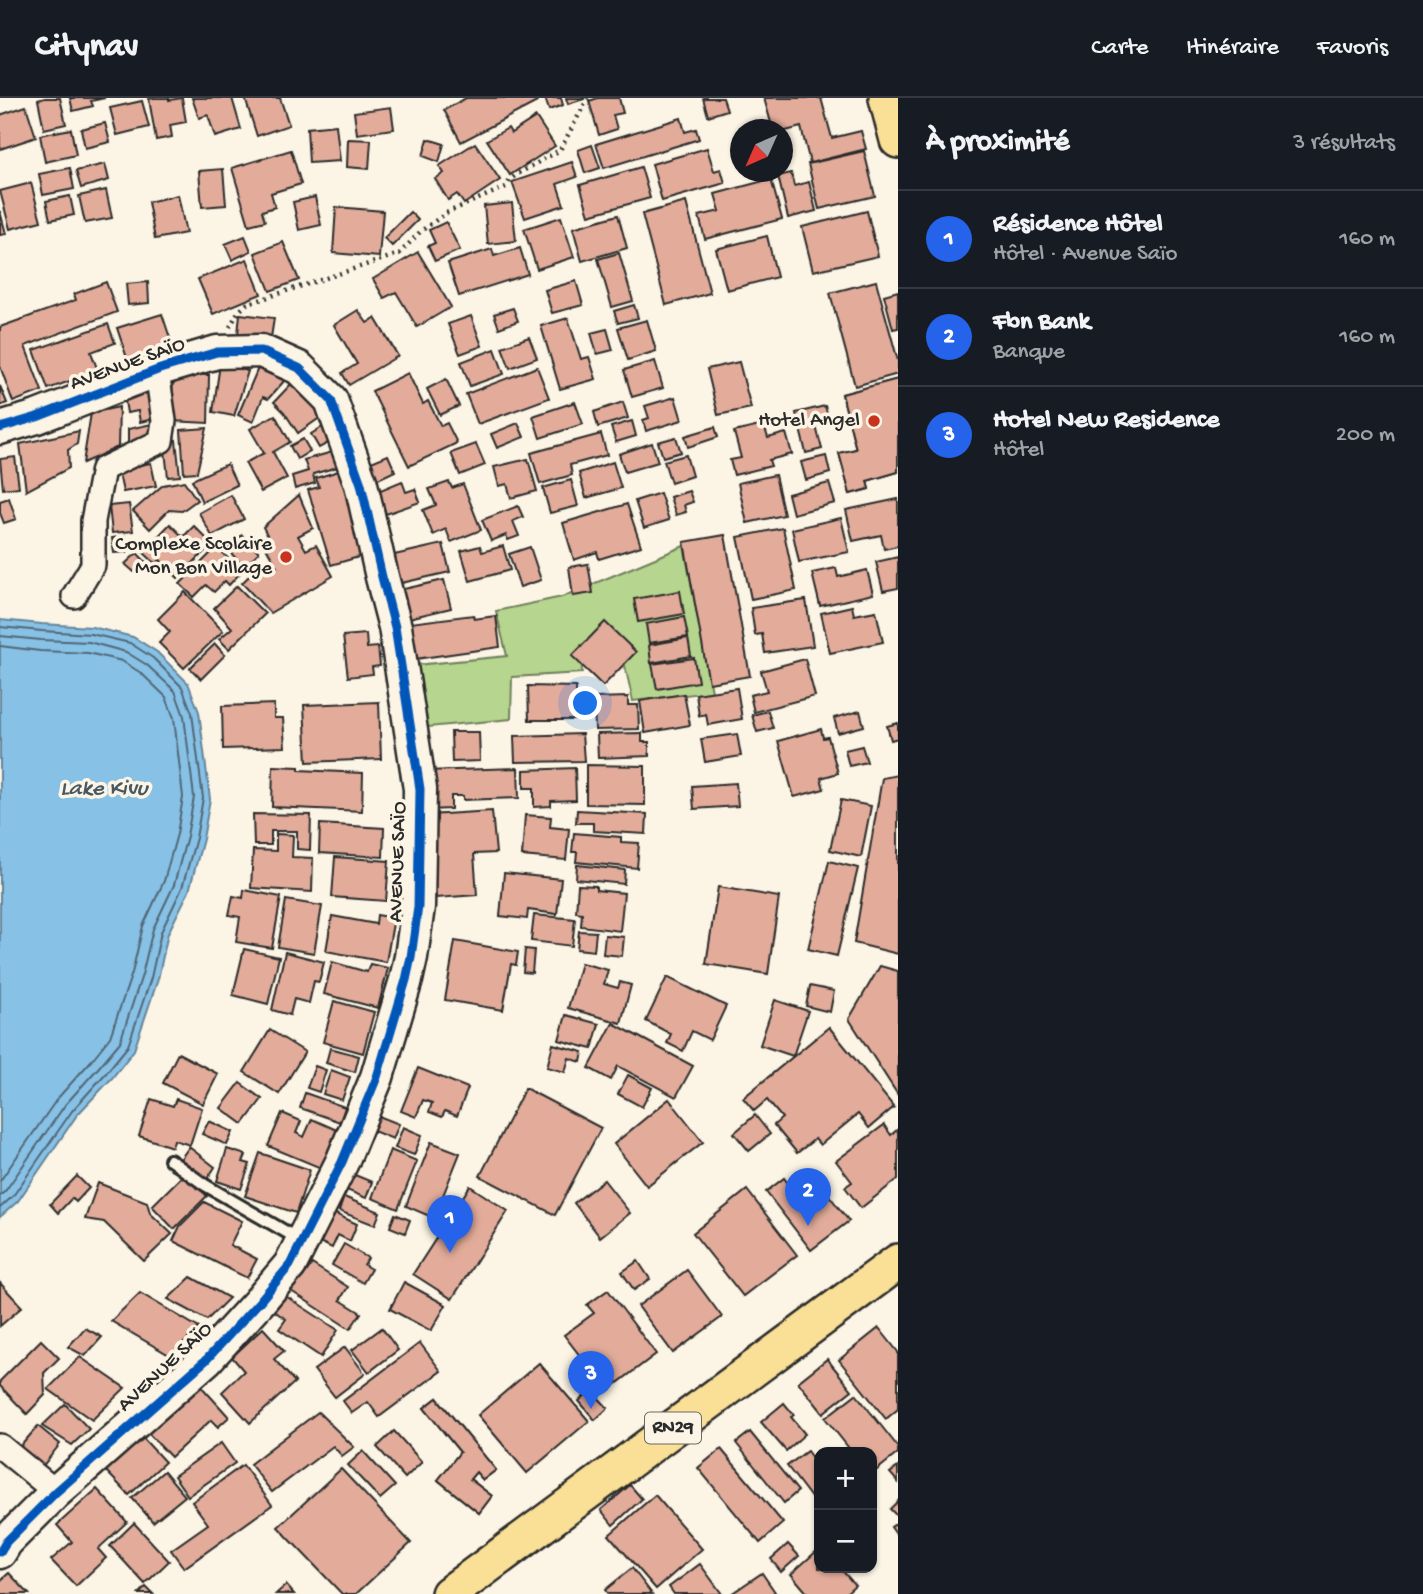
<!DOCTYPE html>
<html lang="fr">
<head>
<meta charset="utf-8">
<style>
	body { margin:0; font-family:"Gochi Hand",sans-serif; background:#242831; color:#f1f3f6 }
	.controls { position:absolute; right:21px; bottom:21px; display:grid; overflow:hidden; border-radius:14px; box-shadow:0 2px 5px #0004 }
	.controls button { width:63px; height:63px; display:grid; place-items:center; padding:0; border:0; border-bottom:2px solid #363941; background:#171b24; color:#f1f3f6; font:35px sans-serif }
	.compass { position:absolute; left:730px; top:21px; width:63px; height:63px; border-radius:50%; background:#171b24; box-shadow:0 2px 5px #0004; rotate:225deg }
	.you { position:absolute; left:586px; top:606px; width:24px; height:24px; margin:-18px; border:5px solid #fff; border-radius:50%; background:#1a73e8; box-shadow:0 0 0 10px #1a73e833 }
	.badge { display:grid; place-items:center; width:46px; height:46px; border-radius:50%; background:#2563eb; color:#fff; font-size:23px; font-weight:700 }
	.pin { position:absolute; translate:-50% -58px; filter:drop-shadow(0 2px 4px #0008) }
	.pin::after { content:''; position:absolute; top:37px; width:24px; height:21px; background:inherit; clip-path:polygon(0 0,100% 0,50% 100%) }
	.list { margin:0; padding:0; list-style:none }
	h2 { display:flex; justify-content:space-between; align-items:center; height:91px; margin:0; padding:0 28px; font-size:30px }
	h2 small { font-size:23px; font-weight:400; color:#9ea1a6 }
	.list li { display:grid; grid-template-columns:46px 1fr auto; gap:21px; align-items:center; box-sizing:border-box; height:98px; padding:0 28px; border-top:2px solid #363941 }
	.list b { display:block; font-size:26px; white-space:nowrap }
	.list p { margin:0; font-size:23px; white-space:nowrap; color:#9ea1a6 }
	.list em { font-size:23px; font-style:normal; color:#9ea1a6 }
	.map { position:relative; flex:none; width:898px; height:1496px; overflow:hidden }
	header { display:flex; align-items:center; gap:42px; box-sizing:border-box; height:98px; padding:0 35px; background:#171b24; border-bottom:2px solid #363941 }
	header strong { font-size:33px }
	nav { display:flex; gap:38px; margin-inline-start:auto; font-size:24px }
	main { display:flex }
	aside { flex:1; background:#171b24 }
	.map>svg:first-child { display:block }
	.green { fill:#b6d58e; stroke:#70805c; stroke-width:2 }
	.water { fill:#88c1e6; stroke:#63859b; stroke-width:2 }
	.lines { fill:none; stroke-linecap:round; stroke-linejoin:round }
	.shore { stroke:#506776; stroke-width:2 }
	.building { fill:#e3ac9a; stroke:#2b2b2b; stroke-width:2 }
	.lane-casing { stroke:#2b2b2b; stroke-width:16 }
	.street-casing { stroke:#2b2b2b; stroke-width:28 }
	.secondary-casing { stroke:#2b2b2b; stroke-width:37 }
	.primary-casing { stroke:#2b2b2b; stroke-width:40 }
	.path { stroke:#2b2b2b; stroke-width:4.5; stroke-dasharray:2 5; stroke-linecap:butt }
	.lane { stroke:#fcf5e5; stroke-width:10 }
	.street { stroke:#fcf5e5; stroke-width:23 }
	.secondary { stroke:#fcf5e5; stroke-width:32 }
	.primary { stroke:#fadf96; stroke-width:35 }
	.cycleway-casing { stroke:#fcf5e5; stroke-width:13 }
	.cycleway { stroke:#0057b8; stroke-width:9 }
	.poi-dot { fill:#c8321e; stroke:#fcf5e5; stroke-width:2.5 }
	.labels { text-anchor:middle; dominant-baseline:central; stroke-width:7; stroke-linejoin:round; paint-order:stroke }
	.shield { fill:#fcf5e5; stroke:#6a6863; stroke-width:2 }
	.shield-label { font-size:19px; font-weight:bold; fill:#2b2b2b }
	.street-label { font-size:21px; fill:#2b2b2b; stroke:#fcf5e5 }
	.poi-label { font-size:21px; fill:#2b2b2b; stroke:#fcf5e5; text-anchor:end }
	.water-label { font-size:23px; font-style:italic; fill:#475863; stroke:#fcf5e5 }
</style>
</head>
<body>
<header>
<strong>Citynav</strong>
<nav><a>Carte</a><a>Itinéraire</a><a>Favoris</a></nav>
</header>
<main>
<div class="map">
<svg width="898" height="1496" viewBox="0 0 898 1496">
	<rect width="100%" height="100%" fill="#fcf5e5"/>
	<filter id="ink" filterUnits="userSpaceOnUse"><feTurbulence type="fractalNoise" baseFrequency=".0143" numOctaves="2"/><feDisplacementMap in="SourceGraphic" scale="14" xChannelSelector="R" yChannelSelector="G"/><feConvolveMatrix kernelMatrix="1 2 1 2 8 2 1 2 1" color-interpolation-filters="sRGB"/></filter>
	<g filter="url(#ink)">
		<polygon class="green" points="684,448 712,594 633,603 618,537 581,547 582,575 512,579 511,621 418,630 416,567 507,558 496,513 562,499"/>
		<polygon class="water" points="0,522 42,526 92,529 133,539 157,554 188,585 199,614 210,701 203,741 189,793 168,835 158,881 134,952 112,980 77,1017 18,1103 0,1119"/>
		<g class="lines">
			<g class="shore">
				<polyline points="0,529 42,533 91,536 130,545 153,560 182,589 192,615 203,700 196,740 182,790 161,834 151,880 128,948 106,975 72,1013 13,1098 0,1110"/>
				<polyline points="0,538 41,542 89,544 126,554 147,567 175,593 184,618 194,699 187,738 174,787 153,831 142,877 120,944 99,969 65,1007 6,1092 0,1098"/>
				<polyline points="0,548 40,553 88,555 122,563 141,575 166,599 174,620 183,699 177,736 164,783 143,828 132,875 110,939 91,963 57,1001 0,1083"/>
			</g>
		</g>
		<g class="building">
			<polygon points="45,0 60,0 66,26 44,31 38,2"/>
			<polygon points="70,0 105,0 91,3 93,8 73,13"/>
			<polygon points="154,0 169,0 169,2 182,0 186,24 170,27 172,39 156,42 149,1"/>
			<polygon points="192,0 232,0 241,31 215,39 208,17 199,20"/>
			<polygon points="245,0 280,0 289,27 257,38"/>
			<polygon points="466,0 535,0 537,4 461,44 444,12"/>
			<polygon points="545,0 561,0 563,7 549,12"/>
			<polygon points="566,0 584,0 584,1 568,6"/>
			<polygon points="598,0 619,0 623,15 613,17 617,31 599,37 589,3"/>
			<polygon points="703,0 723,0 727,12 708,18"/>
			<polygon points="764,0 821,0 832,40 861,33 866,51 810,65 801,29 782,34 782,32 773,32"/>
			<polygon points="142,3 149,29 117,37 110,10"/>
			<polygon points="26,8 36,39 0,51 0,17"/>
			<polygon points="391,9 394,31 357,36 354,14"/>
			<polygon points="536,19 555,48 510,77 487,42 508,30 511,35"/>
			<polygon points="681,20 685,34 696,31 699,41 604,70 596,46"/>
			<polygon points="105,25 110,44 85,50 81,31"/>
			<polygon points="336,27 340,63 309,65 307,30"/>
			<polygon points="71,31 76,57 45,64 40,37"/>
			<polygon points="348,41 371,42 369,71 347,69"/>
			<polygon points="428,41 444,46 439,64 423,58"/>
			<polygon points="475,45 500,82 464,106 457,96 448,102 435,81 444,75 439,68"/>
			<polygon points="592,47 600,70 585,75 578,52"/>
			<polygon points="707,50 714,73 721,71 725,85 662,103 652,66"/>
			<polygon points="291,52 301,86 271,95 275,109 262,113 265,123 249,127 232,70"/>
			<polygon points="864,53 875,98 819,111 808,66"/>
			<polygon points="572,64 577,79 557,86 564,107 525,120 512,84"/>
			<polygon points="105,66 109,82 81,90 76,73"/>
			<polygon points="641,69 650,100 589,117 580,87"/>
			<polygon points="70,70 74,91 43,97 39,76"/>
			<polygon points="223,71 226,107 202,109 199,73"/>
			<polygon points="791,75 794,88 809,84 816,113 788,120 778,78"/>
			<polygon points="771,81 782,121 705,141 699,118 720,113 715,96"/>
			<polygon points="31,85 41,123 10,131 0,93"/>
			<polygon points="106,92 112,120 85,125 79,98"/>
			<polygon points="178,97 186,135 155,141 148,104"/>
			<polygon points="70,98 74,117 50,122 46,103"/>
			<polygon points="315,99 321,127 299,132 293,104"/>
			<polygon points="686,104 710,195 666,207 642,116"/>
			<polygon points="512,105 516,143 488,146 484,108"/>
			<polygon points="336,109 383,113 379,159 333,155"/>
			<polygon points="0,113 6,136 0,137"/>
			<polygon points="867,113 878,158 813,173 802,129"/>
			<polygon points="410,114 418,122 392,148 384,140"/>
			<polygon points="618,117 627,150 582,163 573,130"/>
			<polygon points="561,119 574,159 537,171 524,131"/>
			<polygon points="446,124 460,152 435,163 428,148 435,145 429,132"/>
			<polygon points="245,138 251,153 232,162 225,146"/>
			<polygon points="767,138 777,179 727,192 716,151"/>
			<polygon points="283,144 299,182 270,193 255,155"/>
			<polygon points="520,150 528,176 459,198 448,165 492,151 494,158"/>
			<polygon points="418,154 451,209 417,229 396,194 384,200 373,181"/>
			<polygon points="619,155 633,203 612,209 598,161"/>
			<polygon points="247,161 261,196 213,216 198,181"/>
			<polygon points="576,183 583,207 552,215 545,192"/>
			<polygon points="876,183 898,263 898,276 855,288 830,195"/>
			<polygon points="106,184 117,214 25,248 42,293 13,304 0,268 0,229 76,202 74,196"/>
			<polygon points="148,184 149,205 128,207 126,186"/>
			<polygon points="898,193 898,230 893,231 884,197"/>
			<polygon points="634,207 638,220 618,225 614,213"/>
			<polygon points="513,210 518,223 499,230 494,216"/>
			<polygon points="358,212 367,225 375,220 398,258 349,287 342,275 357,266 334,227"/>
			<polygon points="162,216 173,249 128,263 117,230"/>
			<polygon points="240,216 274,220 271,240 238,236"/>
			<polygon points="471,218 482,248 460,256 448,226"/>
			<polygon points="568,220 581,261 589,259 596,281 560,291 541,228"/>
			<polygon points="647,222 656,253 628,262 618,230"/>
			<polygon points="108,226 115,245 91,254 98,273 48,291 34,252"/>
			<polygon points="607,231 613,252 597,256 591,235"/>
			<polygon points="529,239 537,260 510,270 502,249"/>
			<polygon points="495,251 504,276 470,288 461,264"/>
			<polygon points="655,263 663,290 632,299 624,272"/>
			<polygon points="739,264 751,310 718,317 707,271"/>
			<polygon points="220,266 248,273 234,318 213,314"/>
			<polygon points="537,269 549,300 478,326 466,296"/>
			<polygon points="258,270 285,282 268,301 263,299 253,324 238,317"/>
			<polygon points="408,275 423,306 428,303 441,328 447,325 457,345 409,368 372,293"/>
			<polygon points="173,276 209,277 208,325 171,323"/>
			<polygon points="446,281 459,308 440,317 427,291"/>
			<polygon points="898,281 898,374 867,383 869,391 850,396 839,355 856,351 842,296"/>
			<polygon points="898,281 898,374 867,383 869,391 850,396 839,355 856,351 842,296"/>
			<polygon points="293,284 306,297 321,319 298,335 284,314 274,304"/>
			<polygon points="0,288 7,305 0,308"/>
			<polygon points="153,291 159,320 140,324 138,313 127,315 124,297"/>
			<polygon points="675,299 682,322 646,333 643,322 649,320 645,308"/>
			<polygon points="575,304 583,326 540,340 533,318"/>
			<polygon points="623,304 628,320 598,329 594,314"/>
			<polygon points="825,308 828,318 814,321 822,351 806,355 796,315"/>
			<polygon points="119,309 118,349 83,365 91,315"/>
			<polygon points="275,317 290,344 273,354 287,380 261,394 245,365 264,355 250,331"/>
			<polygon points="632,323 636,338 616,344 611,329"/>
			<polygon points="157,325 157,334 128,347 128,331"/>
			<polygon points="518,325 524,339 497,350 491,336"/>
			<polygon points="764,327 768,340 786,335 792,356 769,362 771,368 734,377 730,362 741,360 734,334"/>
			<polygon points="324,328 332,343 319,350 311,336"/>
			<polygon points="715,329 718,339 688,349 685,338"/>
			<polygon points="207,330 197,374 184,375 181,332"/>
			<polygon points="79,333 77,346 68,352 69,370 26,393 20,346"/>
			<polygon points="601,336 607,357 570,367 572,377 540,386 531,355"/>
			<polygon points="676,339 681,354 663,359 658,344"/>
			<polygon points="303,341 310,353 297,361 290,348"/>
			<polygon points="176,342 180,378 168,379 164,344"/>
			<polygon points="652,345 658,364 625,374 619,356"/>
			<polygon points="476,346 485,367 460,377 451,355"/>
			<polygon points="336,353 341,368 313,376 315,385 295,391 292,378 308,373 304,362"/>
			<polygon points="388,357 395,373 372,384 364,367"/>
			<polygon points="686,357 692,378 671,385 664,363"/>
			<polygon points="826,358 830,375 806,382 801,364"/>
			<polygon points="15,359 19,389 3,391 0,361"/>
			<polygon points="528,361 537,393 511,400 507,386 499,388 494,369"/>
			<polygon points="613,364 621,390 586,400 579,375"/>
			<polygon points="151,365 156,388 123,394 118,371"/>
			<polygon points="227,366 237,387 202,404 192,382"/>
			<polygon points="342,372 369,456 331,467 308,392 319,389 316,380"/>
			<polygon points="775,377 784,417 747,425 738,385"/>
			<polygon points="571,382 578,408 550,415 543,390"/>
			<polygon points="184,383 197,402 182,413 169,412 150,431 133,413 163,387"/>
			<polygon points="402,383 406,394 415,391 420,404 386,416 378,393"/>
			<polygon points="449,384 452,390 463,386 481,432 451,444 446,431 433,437 423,412 436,407 429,391"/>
			<polygon points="829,385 835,405 793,416 788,396"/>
			<polygon points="689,393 693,404 684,407 686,414 676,417 670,399"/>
			<polygon points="660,395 669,422 644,430 635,403"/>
			<polygon points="231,397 244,421 212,438 199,415"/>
			<polygon points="299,397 313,430 298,438 306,452 316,447 333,478 270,515 242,485 263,464 271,474 277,469 267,451 273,448 263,429"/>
			<polygon points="9,400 16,421 4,425 0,415 0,403"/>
			<polygon points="898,401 898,448 884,451 881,437 853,443 846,412"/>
			<polygon points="129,406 133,433 112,435 109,408"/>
			<polygon points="627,406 641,448 599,461 597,454 574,462 563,425"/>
			<polygon points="518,408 523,419 513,423 519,438 508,442 506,437 491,443 482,422"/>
			<polygon points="841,420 849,454 799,464 792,431"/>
			<polygon points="170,426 183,439 194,428 212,446 178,480 160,462 156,466 143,454"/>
			<polygon points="783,430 796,492 751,501 738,439"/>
			<polygon points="242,437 259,454 244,469 228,452"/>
			<polygon points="725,437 750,578 709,585 684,444"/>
			<polygon points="125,438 127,454 114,455 112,440"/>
			<polygon points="443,446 450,474 397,486 390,458"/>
			<polygon points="480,448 482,454 503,448 510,472 470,483 461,453"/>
			<polygon points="217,449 241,474 229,487 225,483 214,494 206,487 194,499 180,486"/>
			<polygon points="530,449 541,482 520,489 509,456"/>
			<polygon points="137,455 145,463 134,474 125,466"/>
			<polygon points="898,459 898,490 883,493 876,464"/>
			<polygon points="588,466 593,495 573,498 569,469"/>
			<polygon points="836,470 838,479 867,472 873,496 820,508 812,475"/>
			<polygon points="444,482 451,510 409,520 406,507 399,508 395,493"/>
			<polygon points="237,488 265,516 229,551 219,541 232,530 214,510"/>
			<polygon points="680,493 684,516 638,524 634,501"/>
			<polygon points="185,494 223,533 184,570 159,545 170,534 158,521"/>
			<polygon points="806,502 813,548 765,555 762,536 755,537 751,510"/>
			<polygon points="852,508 854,517 876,513 883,544 830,555 821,515"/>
			<polygon points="473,517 474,521 496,518 500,549 408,562 402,526"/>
			<polygon points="684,519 688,539 649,545 646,526"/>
			<polygon points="605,524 636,554 603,588 572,558"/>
			<polygon points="366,536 367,550 378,549 380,568 372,569 373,576 348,579 343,538"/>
			<polygon points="688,540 691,558 651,565 649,547"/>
			<polygon points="215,546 225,557 201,581 190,570"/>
			<polygon points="694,560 698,584 657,591 652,566"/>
			<polygon points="805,561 815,598 754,614 750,597 767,593 761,573"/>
			<polygon points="528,588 576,589 576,622 529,622"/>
			<polygon points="737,590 742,621 708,627 706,616 699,618 696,596"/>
			<polygon points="684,596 690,627 645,635 640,603"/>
			<polygon points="628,599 628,607 638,607 639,631 595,632 594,600"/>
			<polygon points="379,604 381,661 307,664 304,607"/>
			<polygon points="274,606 274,620 283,620 285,649 223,651 222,608"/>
			<polygon points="768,613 773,630 757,634 752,617"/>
			<polygon points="860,613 864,628 838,635 834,620"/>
			<polygon points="898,625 898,640 891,642 887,628"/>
			<polygon points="821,631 823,640 828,639 838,675 821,680 824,691 794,699 778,643"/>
			<polygon points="451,634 479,634 480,663 452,664"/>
			<polygon points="642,635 642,644 649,644 649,658 598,660 597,636"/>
			<polygon points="582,636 584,663 515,664 514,638"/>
			<polygon points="737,636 741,658 705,664 701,641"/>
			<polygon points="862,648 867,664 849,668 845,652"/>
			<polygon points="586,667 645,668 645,707 586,706"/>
			<polygon points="273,668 299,669 299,672 363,675 362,713 272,709"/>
			<polygon points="518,670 519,700 463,702 463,698 451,698 451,711 427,712 425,673"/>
			<polygon points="575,670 576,702 551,703 551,708 534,709 534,690 524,690 524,672"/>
			<polygon points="898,677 898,856 854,845 882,680"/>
			<polygon points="736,685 738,708 694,711 692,688"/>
			<polygon points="841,702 871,708 861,759 830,752"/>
			<polygon points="577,712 647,716 646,736 593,733 593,725 576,725"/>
			<polygon points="492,713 496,755 474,756 477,797 436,800 429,717"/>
			<polygon points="253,716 311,717 310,752 297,751 297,733 271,733 271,747 254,747"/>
			<polygon points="525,717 551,719 550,729 569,731 566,762 522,758"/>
			<polygon points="320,726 384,730 383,759 319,755"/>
			<polygon points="574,735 621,739 621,744 639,745 637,770 576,764 577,754 572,754"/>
			<polygon points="276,736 293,737 292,759 313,760 312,794 251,790 253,752 276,753"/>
			<polygon points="335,759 389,763 386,803 332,799"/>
			<polygon points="829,763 858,770 837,858 808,851"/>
			<polygon points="577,767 625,772 624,786 576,781"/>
			<polygon points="504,775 561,781 557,816 528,812 527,821 500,818"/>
			<polygon points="578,787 596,788 596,792 624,795 620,833 581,828 582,815 576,814"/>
			<polygon points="718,789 779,799 768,876 706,866"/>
			<polygon points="244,792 281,799 272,850 236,844 240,819 229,817 233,798 243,800"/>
			<polygon points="286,802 322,808 314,855 278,849"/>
			<polygon points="377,817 394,820 386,864 326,853 332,818 376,826"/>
			<polygon points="534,817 575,821 572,848 531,843"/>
			<polygon points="579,833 596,834 594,853 577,851"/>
			<polygon points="605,837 624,839 622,858 603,856"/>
			<polygon points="455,843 518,854 516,867 511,866 503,912 445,902"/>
			<polygon points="244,851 279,859 268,906 233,897"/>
			<polygon points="525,851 534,852 532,875 523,874"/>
			<polygon points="285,854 324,864 319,884 314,883 309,905 294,901 290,917 272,912"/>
			<polygon points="332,864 367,874 370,866 388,870 378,910 324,896"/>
			<polygon points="581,865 608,872 604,886 618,890 620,884 631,887 621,925 568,910"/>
			<polygon points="880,868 898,873 898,997 849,921"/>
			<polygon points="667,879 726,908 710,942 692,933 683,953 667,945 671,936 646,923"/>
			<polygon points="810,888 834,893 830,914 806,908"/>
			<polygon points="775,902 808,913 793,958 760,947"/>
			<polygon points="334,903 374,914 363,955 323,944"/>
			<polygon points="566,917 599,926 592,951 559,942"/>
			<polygon points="613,925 693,968 676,999 618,968 611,982 589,970"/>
			<polygon points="829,929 894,1009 869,1030 858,1016 820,1047 815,1041 797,1055 774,1027 782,1020 767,1002 754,1013 743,1000"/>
			<polygon points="270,932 305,954 279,996 244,974"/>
			<polygon points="553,946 583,954 581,964 569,960 565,974 547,969"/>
			<polygon points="330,950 359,958 355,974 326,965"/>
			<polygon points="178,955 218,976 203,1006 163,985"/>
			<polygon points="315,968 326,972 319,994 307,990"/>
			<polygon points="418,970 468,990 457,1018 445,1013 442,1019 429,1014 432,1005 423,1002 416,1019 401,1013"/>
			<polygon points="331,972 350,979 342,1002 323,996"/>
			<polygon points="628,977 652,990 642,1009 618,996"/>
			<polygon points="240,985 262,1001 243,1026 221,1010"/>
			<polygon points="525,990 601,1030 555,1117 480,1078"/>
			<polygon points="305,995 345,1009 340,1024 300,1010"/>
			<polygon points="151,1001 173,1008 176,1001 202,1010 190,1047 174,1042 172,1049 139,1038"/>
			<polygon points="669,1001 703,1044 647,1088 614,1046"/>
			<polygon points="282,1015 301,1023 296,1035 304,1039 312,1021 337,1032 321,1070 268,1048"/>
			<polygon points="371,1015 399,1026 393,1041 366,1030"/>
			<polygon points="755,1017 770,1036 749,1053 734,1035"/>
			<polygon points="209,1023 233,1034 227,1047 202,1036"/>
			<polygon points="884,1027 891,1037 898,1031 898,1081 861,1110 845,1089 852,1084 836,1063"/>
			<polygon points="403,1029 422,1037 414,1057 395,1050"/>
			<polygon points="431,1044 460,1055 434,1120 406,1108"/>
			<polygon points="189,1049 215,1069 206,1083 179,1063"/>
			<polygon points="227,1051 246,1057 243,1064 250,1066 241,1091 217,1083"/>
			<polygon points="390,1052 417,1063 398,1111 372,1100"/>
			<polygon points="260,1055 310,1072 296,1115 245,1098"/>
			<polygon points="810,1073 849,1123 811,1152 766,1094 784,1080 790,1088"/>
			<polygon points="185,1075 207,1098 174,1131 152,1108"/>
			<polygon points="350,1075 372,1084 366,1100 344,1091"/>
			<polygon points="77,1078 89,1090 76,1104 72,1100 58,1115 50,1106"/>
			<polygon points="604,1082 630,1115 600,1139 574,1105"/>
			<polygon points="98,1085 147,1104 150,1115 172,1136 144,1163 104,1124 85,1121"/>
			<polygon points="470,1088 508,1113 452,1201 413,1176"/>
			<polygon points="747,1092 797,1157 743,1198 693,1135"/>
			<polygon points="344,1099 380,1114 375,1127 339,1113"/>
			<polygon points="204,1104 242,1123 230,1147 257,1161 247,1180 173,1143 180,1128"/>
			<polygon points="327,1112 357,1126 350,1143 338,1137 332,1150 313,1141"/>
			<polygon points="395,1116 410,1122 405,1135 390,1129"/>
			<polygon points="344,1146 368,1160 364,1167 371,1171 363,1185 332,1167"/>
			<polygon points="638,1163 650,1181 634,1192 622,1174"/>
			<polygon points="312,1166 348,1189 340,1202 361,1215 350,1231 288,1191 298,1176 303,1179"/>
			<polygon points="687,1172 722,1219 673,1255 638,1208"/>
			<polygon points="191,1179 229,1200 207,1222 168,1201"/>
			<polygon points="404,1184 446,1207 431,1233 390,1211"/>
			<polygon points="0,1185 22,1209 0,1228"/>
			<polygon points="608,1192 656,1256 607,1293 564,1237 594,1215 587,1207"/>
			<polygon points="140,1195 199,1230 171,1258 111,1223"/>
			<polygon points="281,1195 338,1232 321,1259 279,1231 286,1221 271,1211"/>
			<polygon points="85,1230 102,1239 85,1258 68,1249"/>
			<polygon points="263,1230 284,1253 274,1261 295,1284 250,1325 222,1294 244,1273 232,1259"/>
			<polygon points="382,1230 398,1252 369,1274 352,1252"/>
			<polygon points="879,1230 898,1254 898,1311 886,1321 839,1262"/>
			<polygon points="41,1242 59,1260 44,1275 45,1297 27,1316 0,1288 0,1283"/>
			<polygon points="420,1245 441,1273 379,1319 368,1304 352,1315 343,1303"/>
			<polygon points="345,1249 365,1276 335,1299 314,1272"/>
			<polygon points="80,1259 125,1290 92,1322 48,1291"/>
			<polygon points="827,1261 852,1292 823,1315 798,1284"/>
			<polygon points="539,1265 589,1323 527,1375 478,1317"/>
			<polygon points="200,1287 229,1319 218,1329 211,1322 171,1359 148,1335"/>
			<polygon points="591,1292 608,1310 595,1322 579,1303"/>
			<polygon points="856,1296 898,1349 898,1355 872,1376 872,1354 852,1354 825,1320"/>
			<polygon points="437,1300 496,1372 483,1382 476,1374 470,1381 492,1398 479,1415 438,1382 460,1354 424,1310"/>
			<polygon points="437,1300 496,1372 483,1382 476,1374 470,1381 492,1398 479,1415 438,1382 460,1354 424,1310"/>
			<polygon points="784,1305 794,1317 791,1319 805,1336 786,1353 761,1324"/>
			<polygon points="65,1306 89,1331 72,1347 42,1328"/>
			<polygon points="318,1314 354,1349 342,1358 333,1348 272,1394 250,1366"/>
			<polygon points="38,1328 60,1346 42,1369 19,1350"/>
			<polygon points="394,1333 422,1364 405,1380 377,1349"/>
			<polygon points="750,1334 798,1393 784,1405 736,1345"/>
			<polygon points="141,1338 165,1364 129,1397 105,1372"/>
			<polygon points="221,1345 235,1365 188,1398 174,1378"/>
			<polygon points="721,1351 783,1425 760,1445 698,1370"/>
			<polygon points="363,1353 395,1388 380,1401 348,1367"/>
			<polygon points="807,1353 819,1369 819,1410 787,1368"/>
			<polygon points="243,1367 272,1407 184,1470 171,1452 208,1426 192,1404"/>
			<polygon points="898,1369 898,1384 890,1375"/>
			<polygon points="341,1371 411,1445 356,1496 342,1496 278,1429"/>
			<polygon points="164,1373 185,1398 153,1424 132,1400"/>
			<polygon points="630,1387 642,1401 613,1427 601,1412"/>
			<polygon points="97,1391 127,1424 98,1451 106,1460 76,1488 51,1462 72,1444 57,1427"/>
			<polygon points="655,1397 702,1451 656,1491 609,1437"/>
			<polygon points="898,1403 898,1417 897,1418 890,1411"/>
			<polygon points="898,1424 898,1439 891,1429"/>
			<polygon points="134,1425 169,1463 145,1486 110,1448"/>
			<polygon points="788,1446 799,1458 781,1474 771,1461"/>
			<polygon points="819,1451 819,1470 840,1470 855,1487 845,1496 808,1496 791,1476"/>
			<polygon points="700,1466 722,1496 674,1496 669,1489"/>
			<polygon points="632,1470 652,1496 608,1496 605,1492"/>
			<polygon points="9,1475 29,1496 0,1496 0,1483"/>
			<polygon points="762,1475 775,1494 772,1496 731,1496"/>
			<polygon points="286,1487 294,1496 276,1496"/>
			<polygon points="146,1489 153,1496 139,1496"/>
		</g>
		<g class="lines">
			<defs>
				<polyline id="lane" points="170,1062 205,1087 300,1142"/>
				<g id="street">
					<polyline points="74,498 93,467 93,423 103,371 161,343 164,323 157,273"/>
					<polyline points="0,1348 56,1394"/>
				</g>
				<polyline id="secondary" points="0,330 37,319 160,271 217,254 261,253 299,270 331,302 361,386 382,479 395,529 420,691 418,809 411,859 406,882 377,979 342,1064 290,1167 259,1204 207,1261 56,1394 6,1444 0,1454"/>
				<g id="primary">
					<polyline points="887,0 898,42"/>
					<polyline points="449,1496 898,1164"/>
				</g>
			</defs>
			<use href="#lane" class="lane-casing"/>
			<use href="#street" class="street-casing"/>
			<use href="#secondary" class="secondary-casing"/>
			<use href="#primary" class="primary-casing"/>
			<polyline class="path" points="230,229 238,214 247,206 399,156 421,133 446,115 506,89 510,82 516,77 560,52 588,0"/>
			<use href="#lane" class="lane"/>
			<use href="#street" class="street"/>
			<use href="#secondary" class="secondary"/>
			<use href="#primary" class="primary"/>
			<defs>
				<polyline id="cycleway" points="0,330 37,319 160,271 217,254 261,253 299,270 331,302 361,386 382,479 395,529 420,691 418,809 411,859 406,882 377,979 342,1064 290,1167 259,1204 207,1261 56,1394 6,1444 0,1454"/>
			</defs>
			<use href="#cycleway" class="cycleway-casing"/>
			<use href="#cycleway" class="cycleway"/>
		</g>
	</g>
	<g class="poi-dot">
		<circle cx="874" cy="323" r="7"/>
		<circle cx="286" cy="459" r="7"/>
	</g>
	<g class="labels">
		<rect class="shield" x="645" y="1314.5" width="56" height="31" rx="5"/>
		<g class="shield-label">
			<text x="673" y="1330">RN29</text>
		</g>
		<g class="street-label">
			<text transform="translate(128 267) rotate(-20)">AVENUE SAÏO</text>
			<text transform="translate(399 764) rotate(-88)">AVENUE SAÏO</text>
			<text transform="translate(166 1270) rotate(-43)">AVENUE SAÏO</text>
		</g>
		<g class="poi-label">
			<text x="860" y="323">Hotel Angel</text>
			<text x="272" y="447">Complexe Scolaire<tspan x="272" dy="24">Mon Bon Village</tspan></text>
		</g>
		<g class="water-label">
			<text x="104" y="691">Lake Kivu</text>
		</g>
	</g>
</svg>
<div class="controls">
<button>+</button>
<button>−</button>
</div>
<svg class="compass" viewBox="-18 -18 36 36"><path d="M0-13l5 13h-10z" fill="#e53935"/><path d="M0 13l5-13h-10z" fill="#9ea1a6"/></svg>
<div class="you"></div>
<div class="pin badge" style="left:450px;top:1155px">1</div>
<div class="pin badge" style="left:808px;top:1128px">2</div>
<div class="pin badge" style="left:591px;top:1311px">3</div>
</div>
<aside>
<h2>À proximité<small>3 résultats</small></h2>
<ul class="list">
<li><span class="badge">1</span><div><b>Résidence Hôtel</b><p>Hôtel · Avenue Saïo</p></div><em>160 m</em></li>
<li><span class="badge">2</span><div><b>Fbn Bank</b><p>Banque</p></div><em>160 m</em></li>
<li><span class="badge">3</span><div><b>Hotel New Residence</b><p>Hôtel</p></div><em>200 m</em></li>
</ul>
</aside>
</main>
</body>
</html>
